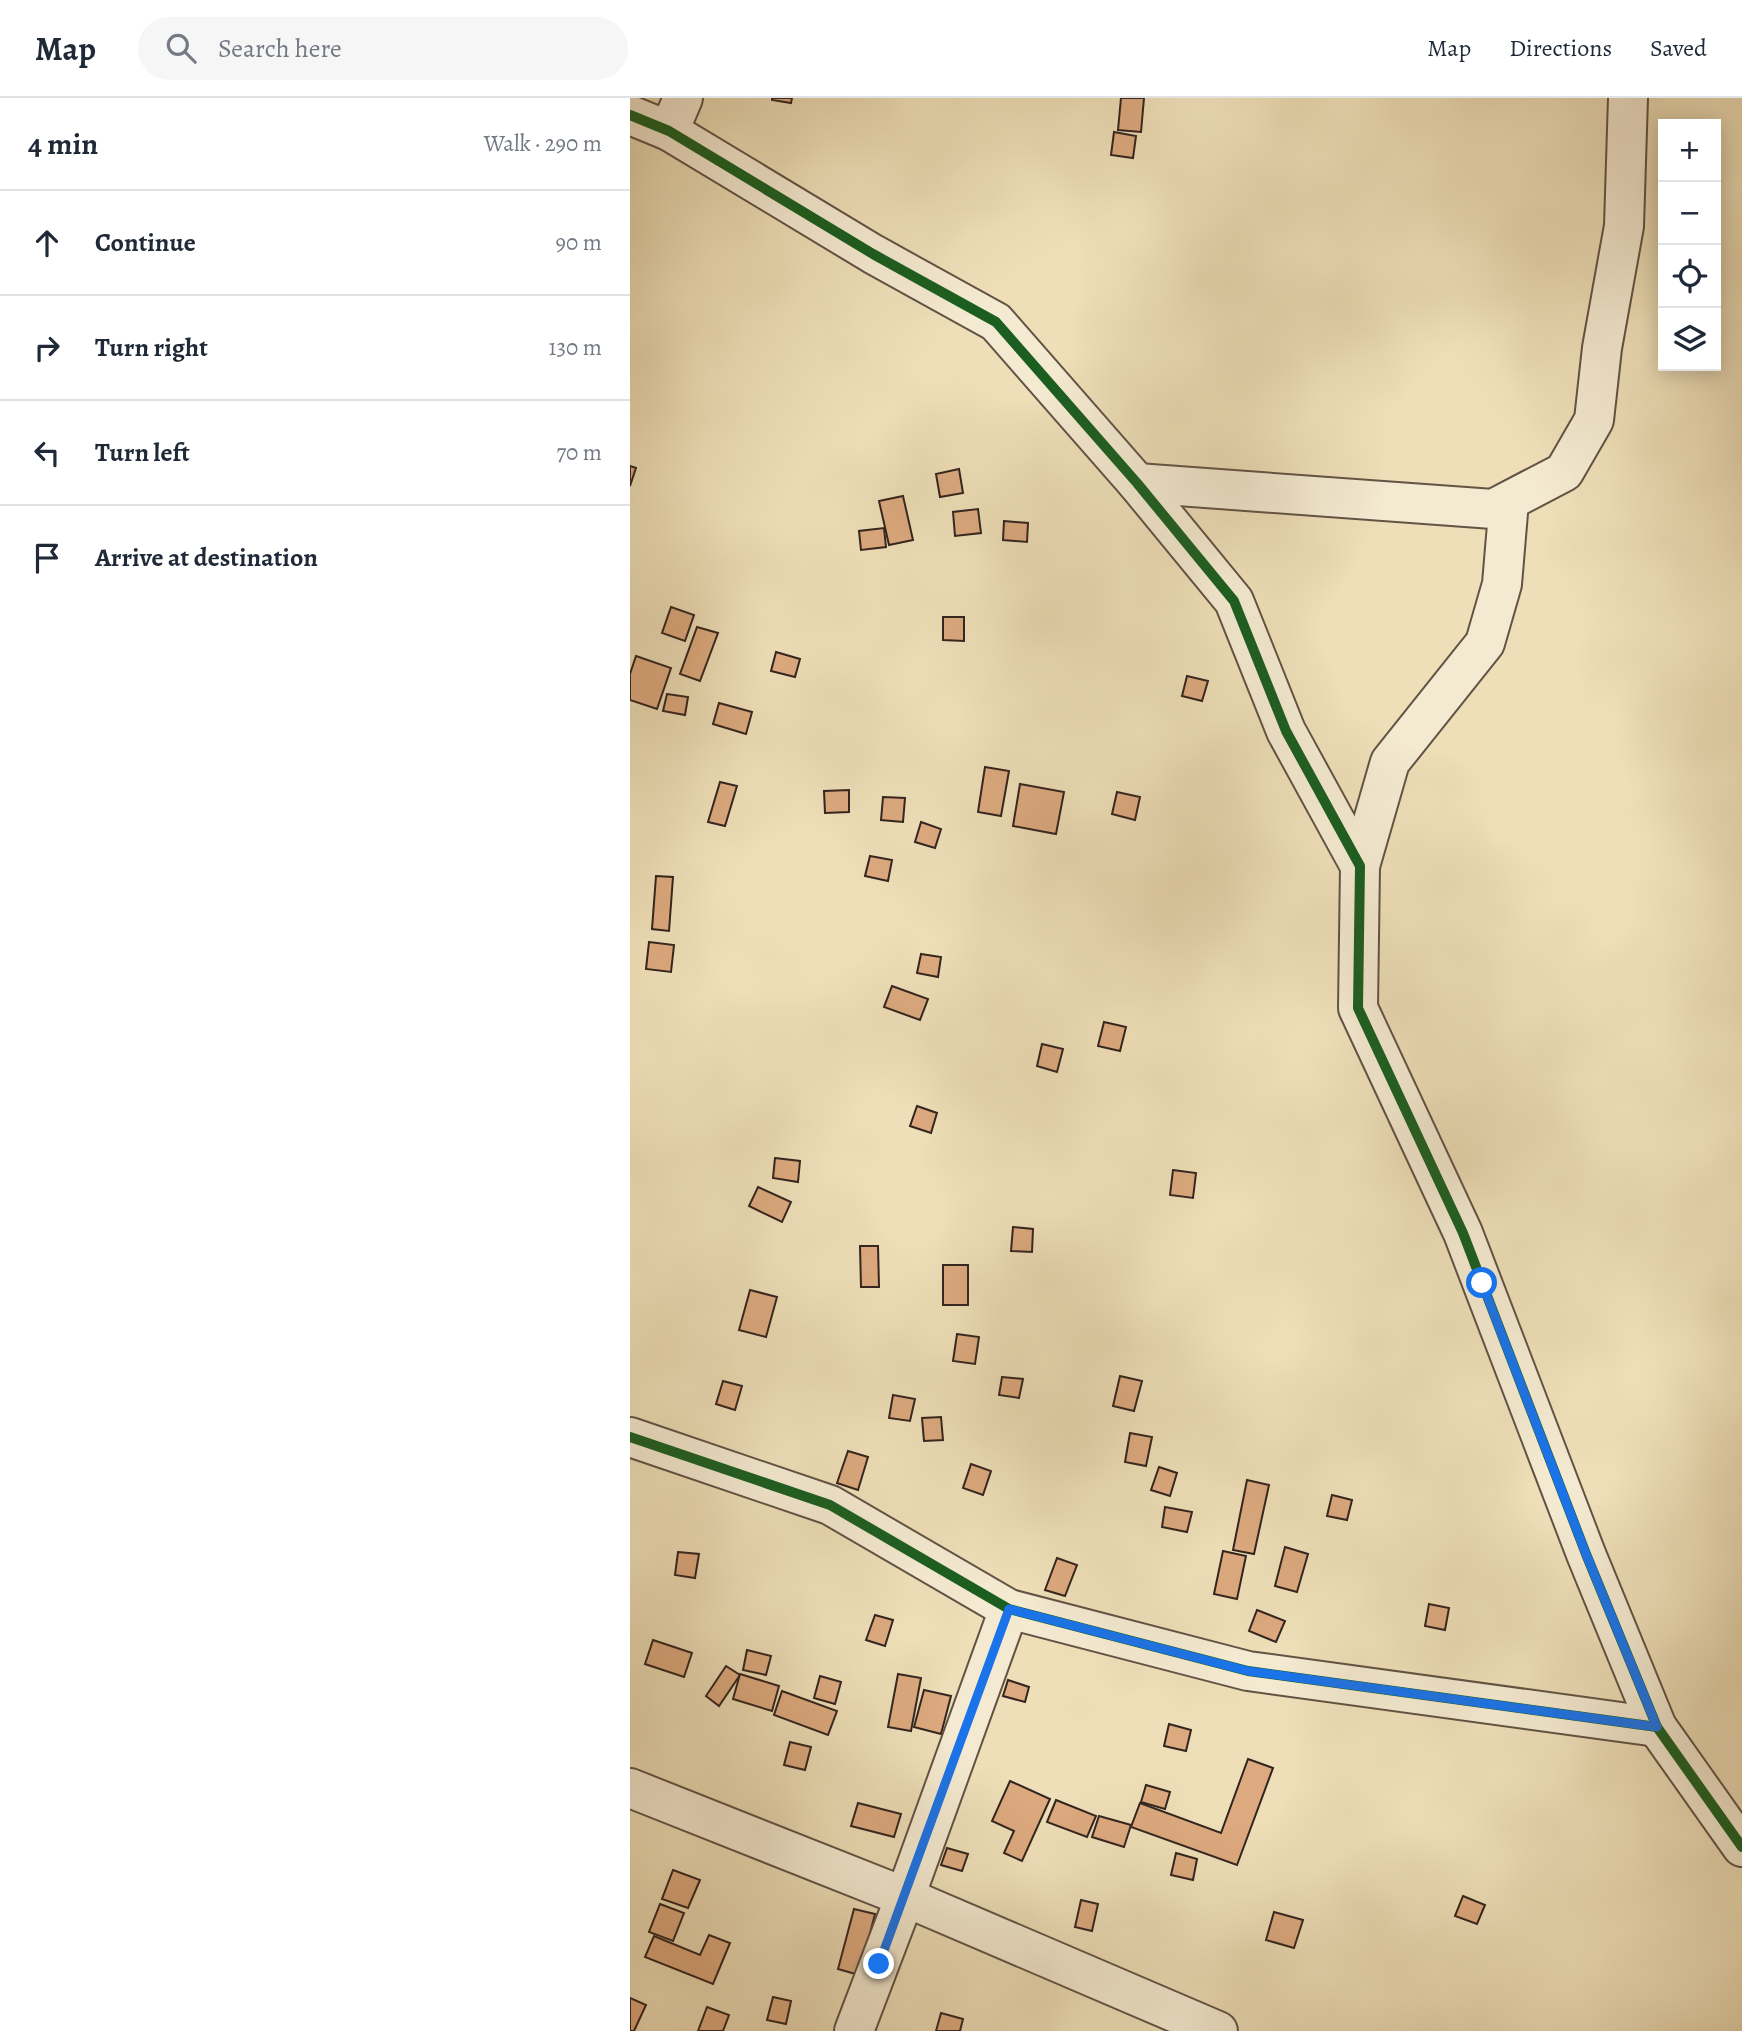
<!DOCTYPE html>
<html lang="en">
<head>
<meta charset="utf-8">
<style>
	body { margin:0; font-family:Alegreya,serif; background:#f6f6f7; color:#1f2937 }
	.controls { position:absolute; right:21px; top:21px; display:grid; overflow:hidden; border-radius:0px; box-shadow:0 4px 18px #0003 }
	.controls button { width:63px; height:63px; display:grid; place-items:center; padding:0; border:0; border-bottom:2px solid #e0e1e3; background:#fff; color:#1f2937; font:35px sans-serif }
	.stop { position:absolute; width:21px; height:21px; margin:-16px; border:5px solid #1a73e8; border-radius:50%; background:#fff }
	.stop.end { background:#1a73e8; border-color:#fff; box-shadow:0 2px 7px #0008 }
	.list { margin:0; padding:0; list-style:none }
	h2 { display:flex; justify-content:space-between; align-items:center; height:91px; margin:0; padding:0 28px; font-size:30px }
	h2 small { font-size:23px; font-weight:400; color:#747a83 }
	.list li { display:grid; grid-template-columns:46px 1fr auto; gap:21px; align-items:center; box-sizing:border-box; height:105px; padding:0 28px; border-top:2px solid #e0e1e3 }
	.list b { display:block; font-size:26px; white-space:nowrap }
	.list em { font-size:23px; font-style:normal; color:#747a83 }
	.icon { flex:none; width:38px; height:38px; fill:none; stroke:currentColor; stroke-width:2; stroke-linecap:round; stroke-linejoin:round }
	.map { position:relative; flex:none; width:1112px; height:1933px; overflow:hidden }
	header { display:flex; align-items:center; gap:42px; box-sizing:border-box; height:98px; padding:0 35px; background:#fff; border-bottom:2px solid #e0e1e3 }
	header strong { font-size:33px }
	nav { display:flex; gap:38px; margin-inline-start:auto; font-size:24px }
	.search { width:490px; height:63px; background:#f6f6f7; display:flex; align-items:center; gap:18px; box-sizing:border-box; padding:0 24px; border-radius:38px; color:#747a83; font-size:26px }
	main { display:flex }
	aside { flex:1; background:#fff }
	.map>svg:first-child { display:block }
	.building { fill:#ddaa7f; stroke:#33241f; stroke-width:2 }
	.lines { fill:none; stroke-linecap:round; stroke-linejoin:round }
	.street-casing { stroke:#625345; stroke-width:42 }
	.street { stroke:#f4ead1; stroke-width:38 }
	.cycleway-casing { stroke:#f4ead1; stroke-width:15 }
	.cycleway { stroke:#1b5e20; stroke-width:10 }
	.route { stroke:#1a73e8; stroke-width:9 }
</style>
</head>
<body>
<header>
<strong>Map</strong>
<div class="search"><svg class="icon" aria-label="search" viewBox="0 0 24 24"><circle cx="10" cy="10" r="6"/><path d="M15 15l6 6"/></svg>Search here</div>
<nav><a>Map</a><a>Directions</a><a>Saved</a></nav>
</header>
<main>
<aside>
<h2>4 min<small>Walk · 290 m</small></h2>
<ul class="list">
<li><svg class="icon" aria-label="ahead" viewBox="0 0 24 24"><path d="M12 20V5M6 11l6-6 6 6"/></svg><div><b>Continue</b></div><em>90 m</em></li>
<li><svg class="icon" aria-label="right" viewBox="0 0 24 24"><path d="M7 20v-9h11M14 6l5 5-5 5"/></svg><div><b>Turn right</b></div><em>130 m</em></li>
<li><svg class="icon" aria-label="left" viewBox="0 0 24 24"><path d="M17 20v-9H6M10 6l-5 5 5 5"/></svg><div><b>Turn left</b></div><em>70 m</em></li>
<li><svg class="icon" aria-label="arrive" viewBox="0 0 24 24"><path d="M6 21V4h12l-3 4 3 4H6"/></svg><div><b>Arrive at destination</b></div></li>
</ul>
</aside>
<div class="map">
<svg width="1112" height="1933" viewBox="0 0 1112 1933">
	<rect width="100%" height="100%" fill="#eedfb8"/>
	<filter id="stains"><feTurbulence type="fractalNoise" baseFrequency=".00286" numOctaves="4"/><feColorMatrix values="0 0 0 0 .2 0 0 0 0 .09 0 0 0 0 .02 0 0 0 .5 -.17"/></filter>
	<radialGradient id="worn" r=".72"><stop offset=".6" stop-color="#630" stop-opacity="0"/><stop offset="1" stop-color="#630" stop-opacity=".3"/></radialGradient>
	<g class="building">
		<polygon points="142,0 162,0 161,5 142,2"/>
		<polygon points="491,0 514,0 511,34 488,32"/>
		<polygon points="484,34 506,38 503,60 481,57"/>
		<polygon points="0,368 6,370 0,388"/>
		<polygon points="329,371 333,395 310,399 306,376"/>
		<polygon points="273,398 283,442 259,447 249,403"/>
		<polygon points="348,411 351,435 325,438 323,414"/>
		<polygon points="374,423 398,425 397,444 373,442"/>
		<polygon points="254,430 256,449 231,452 229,433"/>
		<polygon points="41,509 64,517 55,543 32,535"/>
		<polygon points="313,519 334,519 334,543 313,542"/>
		<polygon points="67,529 88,535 70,583 50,576"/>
		<polygon points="146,554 170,561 165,579 141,573"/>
		<polygon points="6,558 41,570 27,611 0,602 0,576"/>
		<polygon points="557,578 578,583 572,603 552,598"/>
		<polygon points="37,596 58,599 55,617 33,613"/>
		<polygon points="89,605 122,614 116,636 83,626"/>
		<polygon points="355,669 379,673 371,718 348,714"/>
		<polygon points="90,684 107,688 95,728 78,724"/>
		<polygon points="390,686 434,694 426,736 383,728"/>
		<polygon points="219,692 219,714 195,715 194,693"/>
		<polygon points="487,694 510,699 505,722 482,716"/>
		<polygon points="253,699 275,700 273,724 251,722"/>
		<polygon points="291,724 311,731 305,750 285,744"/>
		<polygon points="240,758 262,762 258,783 235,778"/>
		<polygon points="26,778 43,779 39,833 22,831"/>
		<polygon points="19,844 44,847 41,874 16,871"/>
		<polygon points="291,856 311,859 308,879 287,875"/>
		<polygon points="262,888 298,901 290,922 254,909"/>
		<polygon points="474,924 496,929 490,953 468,948"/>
		<polygon points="412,946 433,951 427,974 407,968"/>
		<polygon points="287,1008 307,1015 301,1035 280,1028"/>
		<polygon points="145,1060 170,1063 168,1084 143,1080"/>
		<polygon points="543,1072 566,1075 563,1100 540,1097"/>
		<polygon points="128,1089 161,1104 152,1124 119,1108"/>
		<polygon points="383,1129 403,1131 402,1154 381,1153"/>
		<polygon points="230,1148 248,1148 249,1189 231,1189"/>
		<rect x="313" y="1167" width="25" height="40"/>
		<polygon points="120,1192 147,1199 136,1239 109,1232"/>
		<polygon points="327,1236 349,1239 345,1266 323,1263"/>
		<polygon points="490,1278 512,1283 504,1313 483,1308"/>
		<polygon points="372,1279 393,1281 389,1300 369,1297"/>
		<polygon points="93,1283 112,1288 105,1312 86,1306"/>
		<polygon points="263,1297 285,1301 280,1323 259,1320"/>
		<polygon points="311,1319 313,1342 294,1343 292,1320"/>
		<polygon points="500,1335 522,1339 516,1368 495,1364"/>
		<polygon points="218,1353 238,1359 228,1392 207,1385"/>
		<polygon points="341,1366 361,1373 353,1397 333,1390"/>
		<polygon points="529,1369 547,1375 540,1398 521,1392"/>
		<polygon points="617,1382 639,1387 624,1456 603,1452"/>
		<polygon points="702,1397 722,1402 717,1422 697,1418"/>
		<polygon points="535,1409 562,1414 557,1434 532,1429"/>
		<polygon points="655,1449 678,1456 667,1494 645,1488"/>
		<polygon points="593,1453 616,1458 607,1501 584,1496"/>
		<polygon points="48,1454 69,1456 65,1480 45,1477"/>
		<polygon points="427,1460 447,1467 435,1498 415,1492"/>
		<polygon points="799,1506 819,1510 815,1532 795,1528"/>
		<polygon points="627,1512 655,1523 646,1544 619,1533"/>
		<polygon points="245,1517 263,1522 255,1548 236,1542"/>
		<polygon points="23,1542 62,1555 54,1579 15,1566"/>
		<polygon points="117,1552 141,1558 136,1577 113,1572"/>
		<polygon points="96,1568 110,1577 89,1608 76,1598"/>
		<polygon points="110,1576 149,1588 142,1613 103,1601"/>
		<polygon points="268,1576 291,1580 281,1633 258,1629"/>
		<polygon points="190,1578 211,1584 205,1606 184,1600"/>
		<polygon points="378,1582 399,1589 395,1604 373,1598"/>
		<polygon points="294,1592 321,1598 311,1636 284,1629"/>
		<polygon points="152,1593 207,1613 198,1637 144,1617"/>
		<polygon points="539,1626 561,1632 556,1653 534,1648"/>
		<polygon points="160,1644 181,1649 175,1672 154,1667"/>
		<polygon points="618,1661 643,1670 607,1767 501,1729 510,1705 591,1735"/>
		<polygon points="380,1683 420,1701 392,1763 374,1755 384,1733 362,1723"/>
		<polygon points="516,1687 540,1694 535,1711 511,1704"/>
		<polygon points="426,1702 466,1718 457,1739 417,1724"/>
		<polygon points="228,1705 271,1716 264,1739 221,1728"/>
		<polygon points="469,1718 501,1727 494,1749 462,1739"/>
		<polygon points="317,1750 338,1756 332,1773 311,1767"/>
		<polygon points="546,1755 567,1761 563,1782 541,1777"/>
		<polygon points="43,1772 70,1782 58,1810 32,1801"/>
		<polygon points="833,1798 855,1807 847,1826 825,1818"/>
		<polygon points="451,1802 468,1806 462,1833 445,1829"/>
		<polygon points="30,1806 54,1815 43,1843 19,1834"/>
		<polygon points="224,1811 245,1816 229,1877 208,1871"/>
		<polygon points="644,1814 673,1822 664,1850 636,1842"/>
		<polygon points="79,1837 100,1845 83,1886 15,1859 24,1838 70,1857"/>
		<polygon points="143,1899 161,1903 156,1926 137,1922"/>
		<polygon points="0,1900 16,1907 4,1933 0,1933"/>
		<polygon points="77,1909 99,1917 93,1933 68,1933"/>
		<polygon points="311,1915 333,1921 330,1933 306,1933"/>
	</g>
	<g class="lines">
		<defs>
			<g id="street">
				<polyline points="0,17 39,33 243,156 366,224 507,385 604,503 656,633 730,768 728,910 833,1135 956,1456 1027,1629 1112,1749"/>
				<polyline points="39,33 53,0"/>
				<polyline points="507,385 863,411 934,374 964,322 972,250 994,128 998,0"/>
				<polyline points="730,768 760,664 855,545 872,486 879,403"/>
				<polyline points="0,1339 200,1407 379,1511 618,1573 1027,1629"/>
				<polyline points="0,1690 275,1799 588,1933"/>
				<polyline points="224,1933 275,1799 379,1511"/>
			</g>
		</defs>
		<use href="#street" class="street-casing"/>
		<use href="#street" class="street"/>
		<defs>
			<g id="cycleway">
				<polyline points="0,17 39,33 243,156 366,224 507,385 604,503 656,633 730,768 728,910 833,1135 956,1456 1027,1629 1112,1749"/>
				<polyline points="0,1339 200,1407 379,1511 618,1573 1027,1629"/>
			</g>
		</defs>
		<use href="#cycleway" class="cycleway-casing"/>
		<use href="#cycleway" class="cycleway"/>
	</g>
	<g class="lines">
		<polyline class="route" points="249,1866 379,1511 618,1573 1027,1629 956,1456 852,1185"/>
	</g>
	<rect width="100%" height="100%" filter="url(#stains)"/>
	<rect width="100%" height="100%" fill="url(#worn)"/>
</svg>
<div class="controls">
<button>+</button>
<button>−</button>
<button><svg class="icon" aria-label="locate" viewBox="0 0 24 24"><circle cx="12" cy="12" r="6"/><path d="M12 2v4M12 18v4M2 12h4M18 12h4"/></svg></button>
<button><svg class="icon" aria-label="layers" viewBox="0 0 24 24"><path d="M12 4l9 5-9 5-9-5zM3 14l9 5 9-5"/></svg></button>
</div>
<div class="stop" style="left:852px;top:1185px"></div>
<div class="stop end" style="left:249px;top:1866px"></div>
</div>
</main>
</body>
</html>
